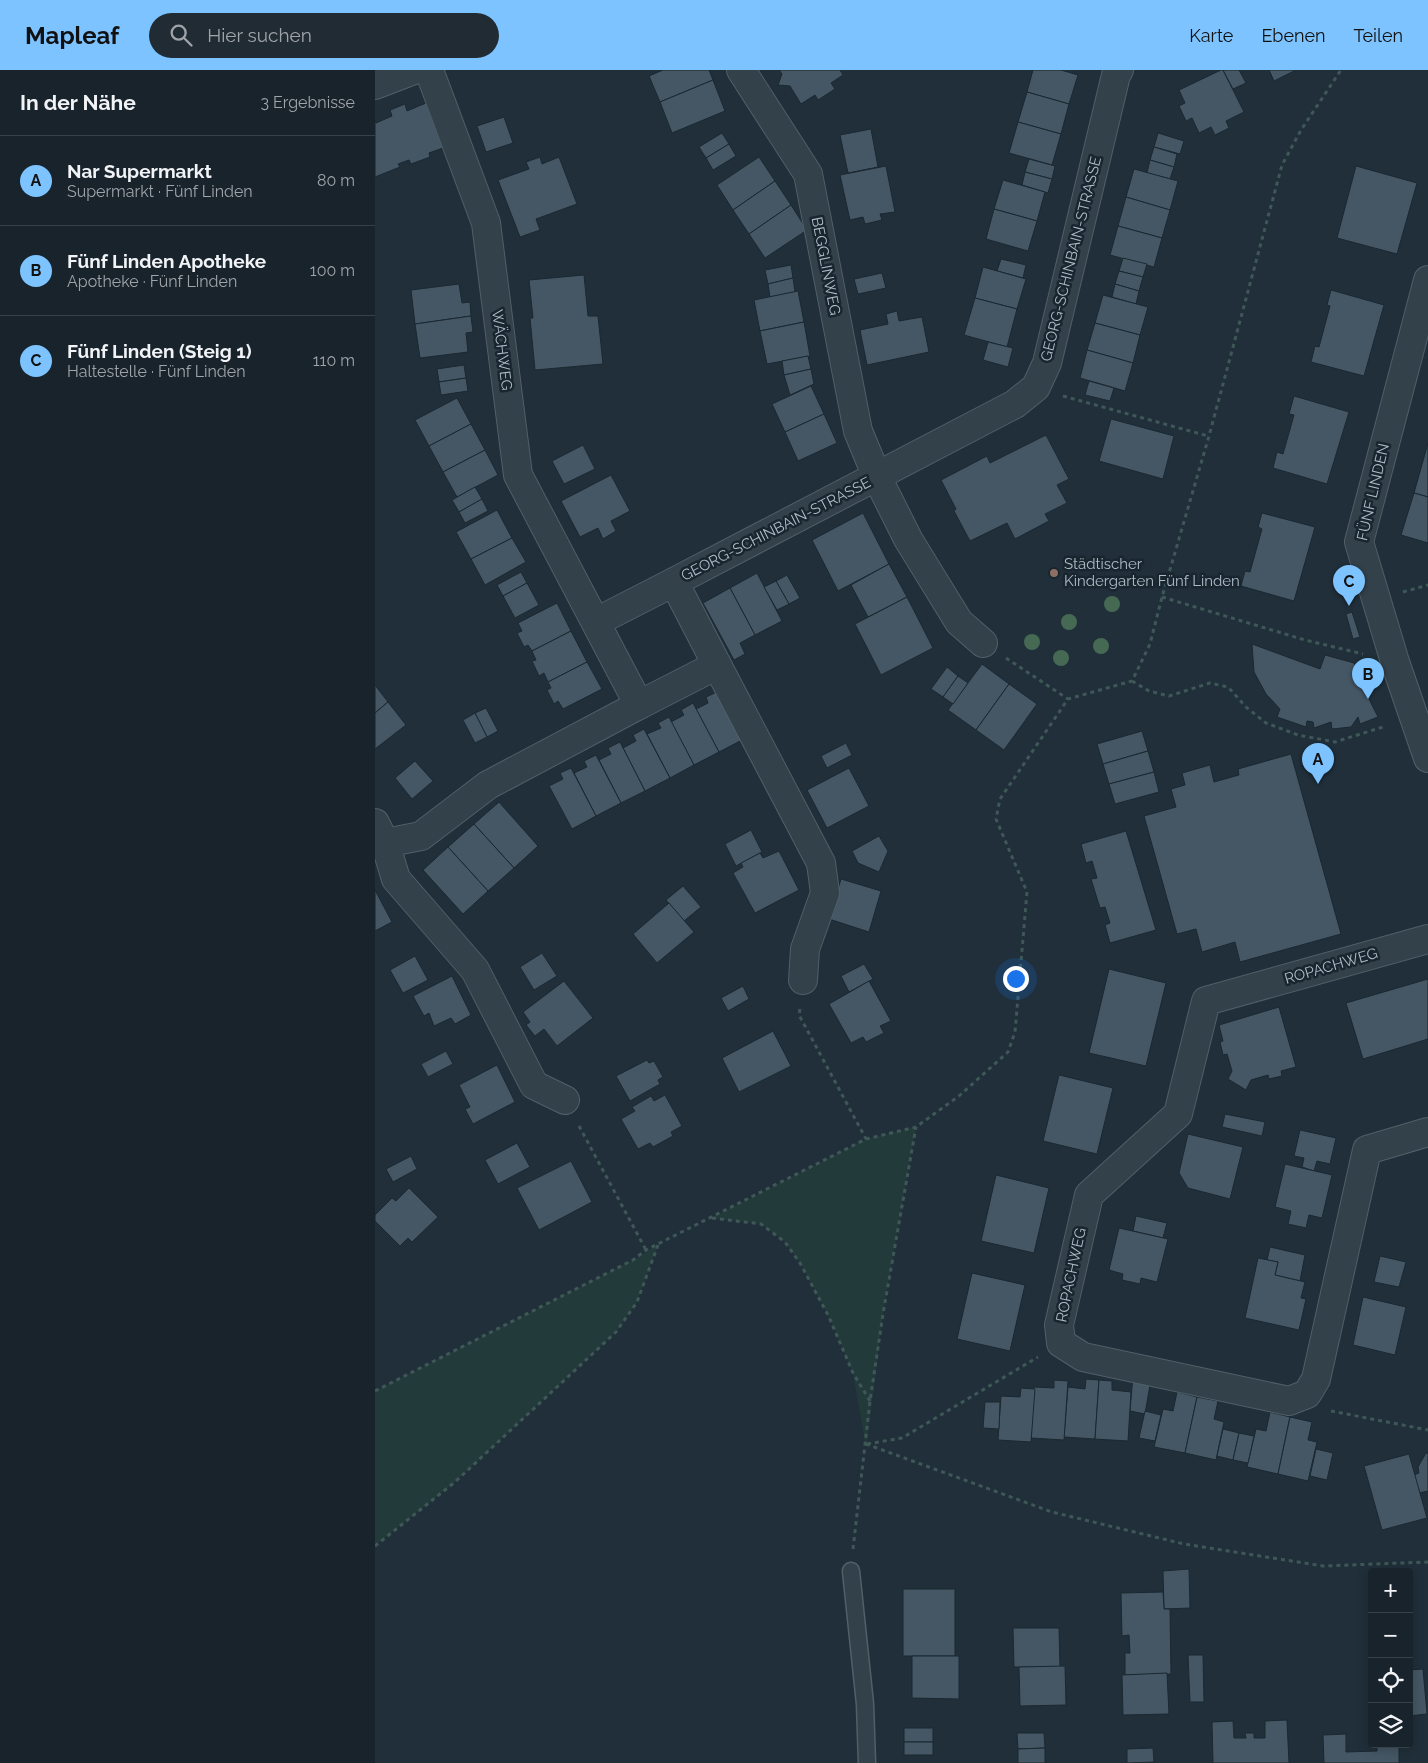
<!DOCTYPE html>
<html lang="de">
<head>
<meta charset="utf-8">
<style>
	body { margin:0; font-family:Raleway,sans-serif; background:#212b34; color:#f1f3f6 }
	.controls { position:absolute; right:15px; bottom:15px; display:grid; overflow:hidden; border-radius:5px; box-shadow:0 2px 12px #0003 }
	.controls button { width:45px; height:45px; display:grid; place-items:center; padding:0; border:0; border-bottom:1px solid #364048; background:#18232c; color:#f1f3f6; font:25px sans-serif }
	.you { position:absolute; left:640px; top:908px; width:18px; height:18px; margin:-12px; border:4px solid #fff; border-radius:50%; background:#1a73e8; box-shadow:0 0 0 8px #1a73e833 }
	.badge { display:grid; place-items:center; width:32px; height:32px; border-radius:50%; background:#7cc3ff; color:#111; font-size:16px; font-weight:700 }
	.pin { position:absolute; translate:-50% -41px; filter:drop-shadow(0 1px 2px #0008) }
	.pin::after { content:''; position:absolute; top:26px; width:18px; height:15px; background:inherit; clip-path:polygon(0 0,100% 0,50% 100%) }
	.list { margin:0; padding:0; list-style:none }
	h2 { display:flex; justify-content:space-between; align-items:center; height:65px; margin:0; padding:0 20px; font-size:21px }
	h2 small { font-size:16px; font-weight:400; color:#9fa4a9 }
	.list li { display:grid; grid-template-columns:32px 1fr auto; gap:15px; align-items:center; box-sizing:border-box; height:90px; padding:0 20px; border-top:1px solid #364048 }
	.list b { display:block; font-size:19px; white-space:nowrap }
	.list p { margin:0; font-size:16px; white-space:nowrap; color:#9fa4a9 }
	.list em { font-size:16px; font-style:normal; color:#9fa4a9 }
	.icon { flex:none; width:28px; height:28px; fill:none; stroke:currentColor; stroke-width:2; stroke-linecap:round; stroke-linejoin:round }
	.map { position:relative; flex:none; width:1053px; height:1693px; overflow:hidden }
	header { display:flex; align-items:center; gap:30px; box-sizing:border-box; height:70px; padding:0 25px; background:#7cc3ff; color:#111 }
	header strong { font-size:24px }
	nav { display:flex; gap:28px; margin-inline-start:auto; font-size:18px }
	.search { width:350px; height:45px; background:#212b34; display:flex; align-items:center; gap:12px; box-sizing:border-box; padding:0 18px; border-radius:28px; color:#9fa4a9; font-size:19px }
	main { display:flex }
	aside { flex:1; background:#18232c }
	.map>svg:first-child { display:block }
	.green { fill:#223b3a }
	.building { fill:#455765; stroke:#1b2831 }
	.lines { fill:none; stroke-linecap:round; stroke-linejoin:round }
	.lane-casing { stroke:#515f68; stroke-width:19 }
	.street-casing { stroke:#515f68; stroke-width:30 }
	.path { stroke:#3f5857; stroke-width:3; stroke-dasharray:4 4; stroke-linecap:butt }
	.lane { stroke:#33414b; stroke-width:16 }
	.street { stroke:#33414b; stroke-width:28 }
	.tree { fill:#456953 }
	.education-dot { fill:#8d6e63; stroke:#19262f; stroke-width:2 }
	.labels { text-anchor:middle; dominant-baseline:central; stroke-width:5; stroke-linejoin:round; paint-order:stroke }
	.street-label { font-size:15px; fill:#aebcc7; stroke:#19262f }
	.poi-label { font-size:15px; fill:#aebcc7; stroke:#19262f; text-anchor:start }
</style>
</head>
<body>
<header>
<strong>Mapleaf</strong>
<div class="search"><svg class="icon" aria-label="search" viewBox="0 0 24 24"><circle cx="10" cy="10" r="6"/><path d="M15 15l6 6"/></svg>Hier suchen</div>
<nav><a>Karte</a><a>Ebenen</a><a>Teilen</a></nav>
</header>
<main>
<aside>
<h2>In der Nähe<small>3 Ergebnisse</small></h2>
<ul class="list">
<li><span class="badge">A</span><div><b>Nar Supermarkt</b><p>Supermarkt · Fünf Linden</p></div><em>80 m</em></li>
<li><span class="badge">B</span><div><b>Fünf Linden Apotheke</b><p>Apotheke · Fünf Linden</p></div><em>100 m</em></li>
<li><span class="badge">C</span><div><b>Fünf Linden (Steig 1)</b><p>Haltestelle · Fünf Linden</p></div><em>110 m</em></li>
</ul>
</aside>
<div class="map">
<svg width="1053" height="1693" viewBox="0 0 1053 1693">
	<rect width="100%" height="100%" fill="#202f3a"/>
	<g class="green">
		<polygon points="541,1057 508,1244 491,1378 478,1303 454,1247 425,1193 410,1172 386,1154 336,1148 491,1069"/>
		<polygon points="283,1175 262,1232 241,1262 80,1412 0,1476 0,1321 258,1190"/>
	</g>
	<g class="building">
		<polygon points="288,0 334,0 338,10 285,32 274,6"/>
		<polygon points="404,0 465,0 468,5 456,13 460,19 443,30 440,25 426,34 415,16 403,15 407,4"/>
		<polygon points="658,0 686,0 703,5 694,34 652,22"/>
		<polygon points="846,0 848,0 869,42 851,51 854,58 840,65 836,57 824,63 817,48 811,51 804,36 810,33 804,20"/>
		<polygon points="848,0 864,0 871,13 858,19"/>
		<polygon points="894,0 921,0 899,11"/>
		<polygon points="338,10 350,41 297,63 285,32"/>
		<polygon points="652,22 694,34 686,64 643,52"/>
		<polygon points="51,33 68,78 54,83 55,87 36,94 34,90 23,94 25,97 0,107 0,51 1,53 17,46 15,40 30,34 32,41"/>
		<polygon points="129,47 138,73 111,82 102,56"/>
		<polygon points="643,52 686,64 677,95 634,83"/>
		<polygon points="496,59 503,97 473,103 465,65"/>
		<polygon points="347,63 354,74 331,88 324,77"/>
		<polygon points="783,63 809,71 805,84 779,77"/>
		<polygon points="354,74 361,86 338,100 331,88"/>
		<polygon points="779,77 802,84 799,97 775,90"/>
		<polygon points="165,87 167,94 184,87 202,134 161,149 165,160 145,167 123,110 154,99 151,92"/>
		<polygon points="384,87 400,111 358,140 342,115"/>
		<polygon points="654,89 680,96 677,109 650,102"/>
		<polygon points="775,90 799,97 795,109 772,103"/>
		<polygon points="511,96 520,142 505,144 507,150 490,154 488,147 475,150 465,105"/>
		<polygon points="981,96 1042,113 1022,184 962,168"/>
		<polygon points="759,99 803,111 795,140 751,127"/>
		<polygon points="650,102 677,109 673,123 647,115"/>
		<polygon points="628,110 670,122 662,151 619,139"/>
		<polygon points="400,111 416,135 374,164 358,140"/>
		<polygon points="751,127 795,140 787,168 743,156"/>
		<polygon points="416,135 432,160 390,188 374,164"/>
		<polygon points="619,139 662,151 653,181 611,169"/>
		<polygon points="743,156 787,168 779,197 735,185"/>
		<polygon points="748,188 772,194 768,207 744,201"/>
		<polygon points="626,189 651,195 648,208 622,201"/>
		<polygon points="416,195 418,208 393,214 390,200"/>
		<polygon points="608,197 651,209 642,239 600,228"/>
		<polygon points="744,201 768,207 764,221 740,214"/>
		<polygon points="507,203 511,218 483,224 479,209"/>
		<polygon points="209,205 213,246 223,246 228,294 160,300 155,248 158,248 154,210"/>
		<polygon points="418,208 420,222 395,227 393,214"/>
		<polygon points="84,214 87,233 95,232 96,246 40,254 36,220"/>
		<polygon points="740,214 764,221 761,234 737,227"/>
		<polygon points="956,220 1009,235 989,306 936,292 940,276 944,277 955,236 952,235"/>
		<polygon points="423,221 429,252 385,261 379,230"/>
		<polygon points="728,225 773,237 765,265 720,253"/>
		<polygon points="600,228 642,239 632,277 589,265"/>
		<polygon points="522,241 524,251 547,247 554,282 492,295 485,260 513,254 511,244"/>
		<polygon points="96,246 98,262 91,263 93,282 45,288 40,254"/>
		<polygon points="429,252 435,286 392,294 385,261"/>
		<polygon points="720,253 765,265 758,293 712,280"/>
		<polygon points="613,272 638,278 633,297 608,290"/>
		<polygon points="712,280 758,293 750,321 705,308"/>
		<polygon points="433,286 436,299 409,305 407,291"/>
		<polygon points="89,295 91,308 64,312 62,299"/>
		<polygon points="436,299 439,314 415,325 409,305"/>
		<polygon points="91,308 93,321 66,325 64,312"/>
		<polygon points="714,311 739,318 735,331 710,325"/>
		<polygon points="436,316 449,344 410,362 397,334"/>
		<polygon points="919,326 974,342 952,414 898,398 902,382 908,384 919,345 914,344"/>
		<polygon points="82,328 96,354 54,376 40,350"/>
		<polygon points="449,344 462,373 423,391 410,362"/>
		<polygon points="736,349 799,366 788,409 724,391"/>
		<polygon points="96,354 110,380 68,402 54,376"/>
		<polygon points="671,365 694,409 682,415 692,433 670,444 674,451 640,469 632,453 595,471 579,441 581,439 566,410 612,386 615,393"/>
		<polygon points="1053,373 1053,427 1039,423"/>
		<polygon points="208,375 220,399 189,414 177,391"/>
		<polygon points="110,380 123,405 82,427 68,402"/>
		<polygon points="236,405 255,441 236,451 241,461 228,469 223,458 205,467 186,431"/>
		<polygon points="100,417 107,429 84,442 77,430"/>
		<polygon points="1039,423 1053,427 1053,473 1026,465"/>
		<polygon points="107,429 113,441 90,453 84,442"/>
		<polygon points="122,440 137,468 96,489 81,462"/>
		<polygon points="488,443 514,494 463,521 437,470"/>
		<polygon points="887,443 940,457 919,531 866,516 870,501 875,502 887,459 883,457"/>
		<polygon points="137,468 151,492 110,515 96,489"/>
		<polygon points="514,494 532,527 493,547 476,515"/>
		<polygon points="146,502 152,513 128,526 122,515"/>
		<polygon points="382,503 407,551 380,565 355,518"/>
		<polygon points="412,505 425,528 414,534 401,511"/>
		<polygon points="401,511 414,534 402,540 389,517"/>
		<polygon points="152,513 164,535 140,548 128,526"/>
		<polygon points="355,518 380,565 365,573 370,584 359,590 328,533"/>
		<polygon points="532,527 558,578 506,605 480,554"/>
		<polygon points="182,533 196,561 157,581 153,575 149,577 142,563 147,561 143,553"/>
		<polygon points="977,542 985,567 978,569 971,544"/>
		<polygon points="196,561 212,592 173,612 169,603 164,606 157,591 161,590 157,581"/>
		<polygon points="877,574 945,599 950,585 979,593 996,622 992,625 1003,647 985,654 983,647 976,657 957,659 956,652 939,658 938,652 932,651 931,657 902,647 905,639 891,624 879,602"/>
		<polygon points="212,592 227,619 188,639 183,631 179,634 172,620 176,618 173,612"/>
		<polygon points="607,594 634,614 601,660 573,640"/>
		<polygon points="572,597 583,606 568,627 556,619"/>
		<polygon points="583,606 593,613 578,634 568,627"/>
		<polygon points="634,614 662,634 629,680 601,660"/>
		<polygon points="0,615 13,632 0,643"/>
		<polygon points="344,621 369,669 344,682 321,639 333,633 331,627"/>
		<polygon points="13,632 31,655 0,679 0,643"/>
		<polygon points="318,633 344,682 319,695 296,652 309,645 306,640"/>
		<polygon points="111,638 123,661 112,667 100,643"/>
		<polygon points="100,643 112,667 100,673 88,650"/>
		<polygon points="294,647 319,695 295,708 272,664 286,658 283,653"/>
		<polygon points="269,659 295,708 270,721 248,678 261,671 258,665"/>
		<polygon points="767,661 773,681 728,694 722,674"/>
		<polygon points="245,672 270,721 246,733 224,690 236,684 233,678"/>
		<polygon points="471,673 477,685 452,698 446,686"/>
		<polygon points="773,681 779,702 734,714 728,694"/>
		<polygon points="916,684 966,864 865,892 860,872 827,882 821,859 802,864 769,746 801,737 796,719 810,715 807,703 835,695 839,712 864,705 863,699"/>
		<polygon points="221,685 246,733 221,746 199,703 212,697 209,691"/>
		<polygon points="40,691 58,711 37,729 20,708"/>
		<polygon points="196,698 221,746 197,759 174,716 188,709 185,703"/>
		<polygon points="474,698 494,736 452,758 432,720"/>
		<polygon points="779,702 784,722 740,734 734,714"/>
		<polygon points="124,732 163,776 139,798 99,754"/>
		<polygon points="99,754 139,798 113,821 73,777"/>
		<polygon points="376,760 387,782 361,796 350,774"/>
		<polygon points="751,761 781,860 735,873 730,855 735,853 730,837 725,838 716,809 722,808 717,791 711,793 706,774"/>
		<polygon points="504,766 513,781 504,802 483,793 477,781"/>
		<polygon points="73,777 113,821 88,844 48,800"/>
		<polygon points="404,781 424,820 380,843 358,803 368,797 366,793 385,783 388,788"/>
		<polygon points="466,809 506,821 494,862 454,849"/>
		<polygon points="308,816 326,837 309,851 291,830"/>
		<polygon points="0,820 17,852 0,861"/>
		<polygon points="294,833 319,862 282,893 258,864"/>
		<polygon points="167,883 182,906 159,920 145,897"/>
		<polygon points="40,886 53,910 28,923 15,900"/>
		<polygon points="489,894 498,909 474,922 466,906"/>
		<polygon points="734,899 791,913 771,996 714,983"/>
		<polygon points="77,906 96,945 80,954 76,948 59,956 54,943 49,946 38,926"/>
		<polygon points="1053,909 1053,969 988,989 971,933"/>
		<polygon points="189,911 218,948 182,976 169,959 160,966 151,955 155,952 148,942"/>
		<polygon points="494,911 516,951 505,956 509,963 491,972 488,967 476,973 454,934"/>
		<polygon points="368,916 374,929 353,941 346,928"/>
		<polygon points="904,937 921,997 906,1001 907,1006 894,1009 893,1005 876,1010 871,1020 853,1009 857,1001 852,984 848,985 845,972 848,971 844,955"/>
		<polygon points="398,961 416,996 364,1022 347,988"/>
		<polygon points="71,981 78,994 53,1007 46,994"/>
		<polygon points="272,990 274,993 279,991 288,1007 283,1010 285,1014 255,1031 241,1006"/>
		<polygon points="122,995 140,1032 98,1054 90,1039 95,1037 84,1015"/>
		<polygon points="684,1005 738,1018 722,1084 668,1071"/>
		<polygon points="290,1025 307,1056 296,1062 298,1066 278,1077 275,1073 263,1079 246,1049 260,1041 257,1037 276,1026 279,1031"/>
		<polygon points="850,1044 890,1052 887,1066 847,1057"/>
		<polygon points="925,1060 961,1068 955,1094 942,1091 939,1101 927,1097 929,1088 919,1086"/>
		<polygon points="813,1064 868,1077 855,1129 813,1118 804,1103"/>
		<polygon points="142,1073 155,1097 123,1114 110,1090"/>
		<polygon points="36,1086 42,1099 18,1112 11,1099"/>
		<polygon points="196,1091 217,1132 164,1160 142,1118"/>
		<polygon points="910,1094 957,1105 947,1148 934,1145 931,1158 913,1154 916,1141 900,1137"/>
		<polygon points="621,1105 674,1118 659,1183 606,1171"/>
		<polygon points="34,1118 63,1147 37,1172 33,1168 25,1176 0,1151 0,1145 17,1128 21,1131"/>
		<polygon points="761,1146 792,1153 788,1168 758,1161"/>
		<polygon points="744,1158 793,1169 782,1212 766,1208 765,1214 747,1210 748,1204 734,1200"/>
		<polygon points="895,1177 930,1185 925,1211 900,1205 903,1192 892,1190"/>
		<polygon points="1005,1186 1031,1192 1024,1217 999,1212"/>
		<polygon points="883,1188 903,1192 900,1205 930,1212 926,1228 931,1229 924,1260 870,1248"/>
		<polygon points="597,1203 650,1215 635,1281 582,1269"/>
		<polygon points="988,1227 1031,1237 1020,1285 978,1275"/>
		<polygon points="758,1305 776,1309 770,1344 755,1341"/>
		<polygon points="711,1309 724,1310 720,1369 689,1367 693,1317 710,1319"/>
		<polygon points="679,1310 693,1311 689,1370 656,1368 659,1317 679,1318"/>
		<polygon points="724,1310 737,1311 737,1320 756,1322 753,1371 720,1369"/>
		<polygon points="646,1318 660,1319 656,1372 623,1370 626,1326 645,1327"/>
		<polygon points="802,1322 822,1327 810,1383 779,1377 788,1339 798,1341"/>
		<polygon points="822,1327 843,1331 839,1349 849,1352 841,1390 810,1383"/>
		<polygon points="610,1332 625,1332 624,1359 608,1358"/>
		<polygon points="770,1341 786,1345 780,1371 764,1368"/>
		<polygon points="895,1342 915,1347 903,1404 872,1397 881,1359 891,1361"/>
		<polygon points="915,1347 937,1352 933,1370 942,1372 933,1411 903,1404"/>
		<polygon points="848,1359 864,1363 858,1390 842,1386"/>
		<polygon points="864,1363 879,1366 873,1393 858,1390"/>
		<polygon points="941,1379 958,1383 952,1410 935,1406"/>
		<polygon points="1051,1383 1053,1383 1053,1421 1044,1423 1039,1405 1044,1403 1043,1397"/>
		<polygon points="1034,1384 1052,1448 1007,1460 989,1396"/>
		<polygon points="814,1499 815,1538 789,1539 788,1501"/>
		<rect x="528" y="1519" width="52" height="67"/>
		<polygon points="788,1522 789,1539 795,1539 796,1604 750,1605 750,1583 755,1583 754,1565 747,1566 746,1523"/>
		<polygon points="638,1558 684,1558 685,1597 639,1597"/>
		<polygon points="813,1585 828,1585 829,1632 815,1632"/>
		<polygon points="537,1586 584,1586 584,1629 537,1628"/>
		<polygon points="690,1596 691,1635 645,1636 644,1597"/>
		<polygon points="1048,1599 1052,1644 1034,1646 1034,1600"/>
		<polygon points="792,1603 794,1644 748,1645 747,1605"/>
		<polygon points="912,1650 914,1693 838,1693 837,1652 858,1651 859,1668 871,1668 870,1663 879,1663 879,1668 890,1668 890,1651"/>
		<rect x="529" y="1658" width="29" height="14"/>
		<polygon points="642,1663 669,1663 670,1678 643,1679"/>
		<polygon points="971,1664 971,1682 1002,1681 1002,1674 1024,1674 1024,1693 949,1693 948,1665"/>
		<rect x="529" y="1672" width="29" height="13"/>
		<polygon points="670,1678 670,1693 643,1693 643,1679"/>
		<polygon points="778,1678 779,1692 752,1693 752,1679"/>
	</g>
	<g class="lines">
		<defs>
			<polyline id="lane" points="476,1501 490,1634 492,1693"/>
			<g id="street">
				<polyline points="54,0 111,153 143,405 264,635 342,595 299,512 221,552"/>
				<polyline points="366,0 433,104 483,361 502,407 533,469 584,552 608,573"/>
				<polyline points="0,15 39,0"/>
				<polyline points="1053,210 984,472 1020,592 1053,688"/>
				<polyline points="299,512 640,334 661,317 672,293 741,5 744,0"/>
				<polyline points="342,595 446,793 450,823 430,879 428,910"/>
				<polyline points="0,753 10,773 21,809 100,900 159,1015 190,1030"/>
				<polyline points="0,775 46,766 113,715 264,635"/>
				<polyline points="1053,869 831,931 803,1044 714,1125 684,1255 686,1273 708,1287 914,1331 932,1324 941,1309 992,1080 1053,1062"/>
			</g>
		</defs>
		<use href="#lane" class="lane-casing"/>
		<use href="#street" class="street-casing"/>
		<g class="path">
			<polyline points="688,326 833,366"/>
			<polyline points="1028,522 1053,515"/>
			<polyline points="787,527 930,570 988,584"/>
			<polyline points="631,588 693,629"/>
			<polyline points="757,611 774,621 794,626 835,613 853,617 871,637 891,653 923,665 960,672 1011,656"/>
			<polyline points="425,939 424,945 491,1069"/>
			<polyline points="204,1056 271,1180"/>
			<polyline points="337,1148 386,1154 410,1172 425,1193 454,1247 478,1303 495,1331"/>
			<polyline points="0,1321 258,1190 271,1180 491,1069 541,1057 584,1026 633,982 640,962 652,822 621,749 625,729 693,629 757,611 775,574 787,527 834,366 907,95 926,60 966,0"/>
			<polyline points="956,1341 1053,1360"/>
			<polyline points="491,1374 677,1442 809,1474 948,1496 1053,1492"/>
			<polyline points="492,1374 527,1368 663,1287"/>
			<polyline points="0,1476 80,1412 241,1262 262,1232 283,1175"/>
			<polyline points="478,1479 495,1331 508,1244 541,1057"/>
		</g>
		<use href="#lane" class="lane"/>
		<use href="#street" class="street"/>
	</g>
	<g class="tree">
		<circle cx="737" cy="534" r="8"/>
		<circle cx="694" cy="552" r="8"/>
		<circle cx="657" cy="572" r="8"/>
		<circle cx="726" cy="576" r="8"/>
		<circle cx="686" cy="588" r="8"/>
	</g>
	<circle class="education-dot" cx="679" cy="503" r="5"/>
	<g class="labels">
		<g class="street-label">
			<text transform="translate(696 189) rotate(-76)">GEORG-SCHINBAIN-STRASSE</text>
			<text transform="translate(451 196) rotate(79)">BEGGLINWEG</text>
			<text transform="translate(127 280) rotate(83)">WÄCHWEG</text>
			<text transform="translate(998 422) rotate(-77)">FÜNF LINDEN</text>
			<text transform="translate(401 459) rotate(-27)">GEORG-SCHINBAIN-STRASSE</text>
			<text transform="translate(956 896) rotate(-16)">ROPACHWEG</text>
			<text transform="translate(696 1205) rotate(-78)">ROPACHWEG</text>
		</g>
		<g class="poi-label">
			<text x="689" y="494">Städtischer<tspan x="689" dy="17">Kindergarten Fünf Linden</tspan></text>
		</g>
	</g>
</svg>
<div class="controls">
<button>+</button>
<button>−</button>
<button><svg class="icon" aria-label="locate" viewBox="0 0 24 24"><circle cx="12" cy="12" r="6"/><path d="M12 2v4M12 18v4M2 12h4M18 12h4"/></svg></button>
<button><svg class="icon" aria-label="layers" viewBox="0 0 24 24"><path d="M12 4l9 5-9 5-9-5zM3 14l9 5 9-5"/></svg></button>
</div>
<div class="you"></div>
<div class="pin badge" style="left:943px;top:714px">A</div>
<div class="pin badge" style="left:993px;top:629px">B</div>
<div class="pin badge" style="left:974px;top:536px">C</div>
</div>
</main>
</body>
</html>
